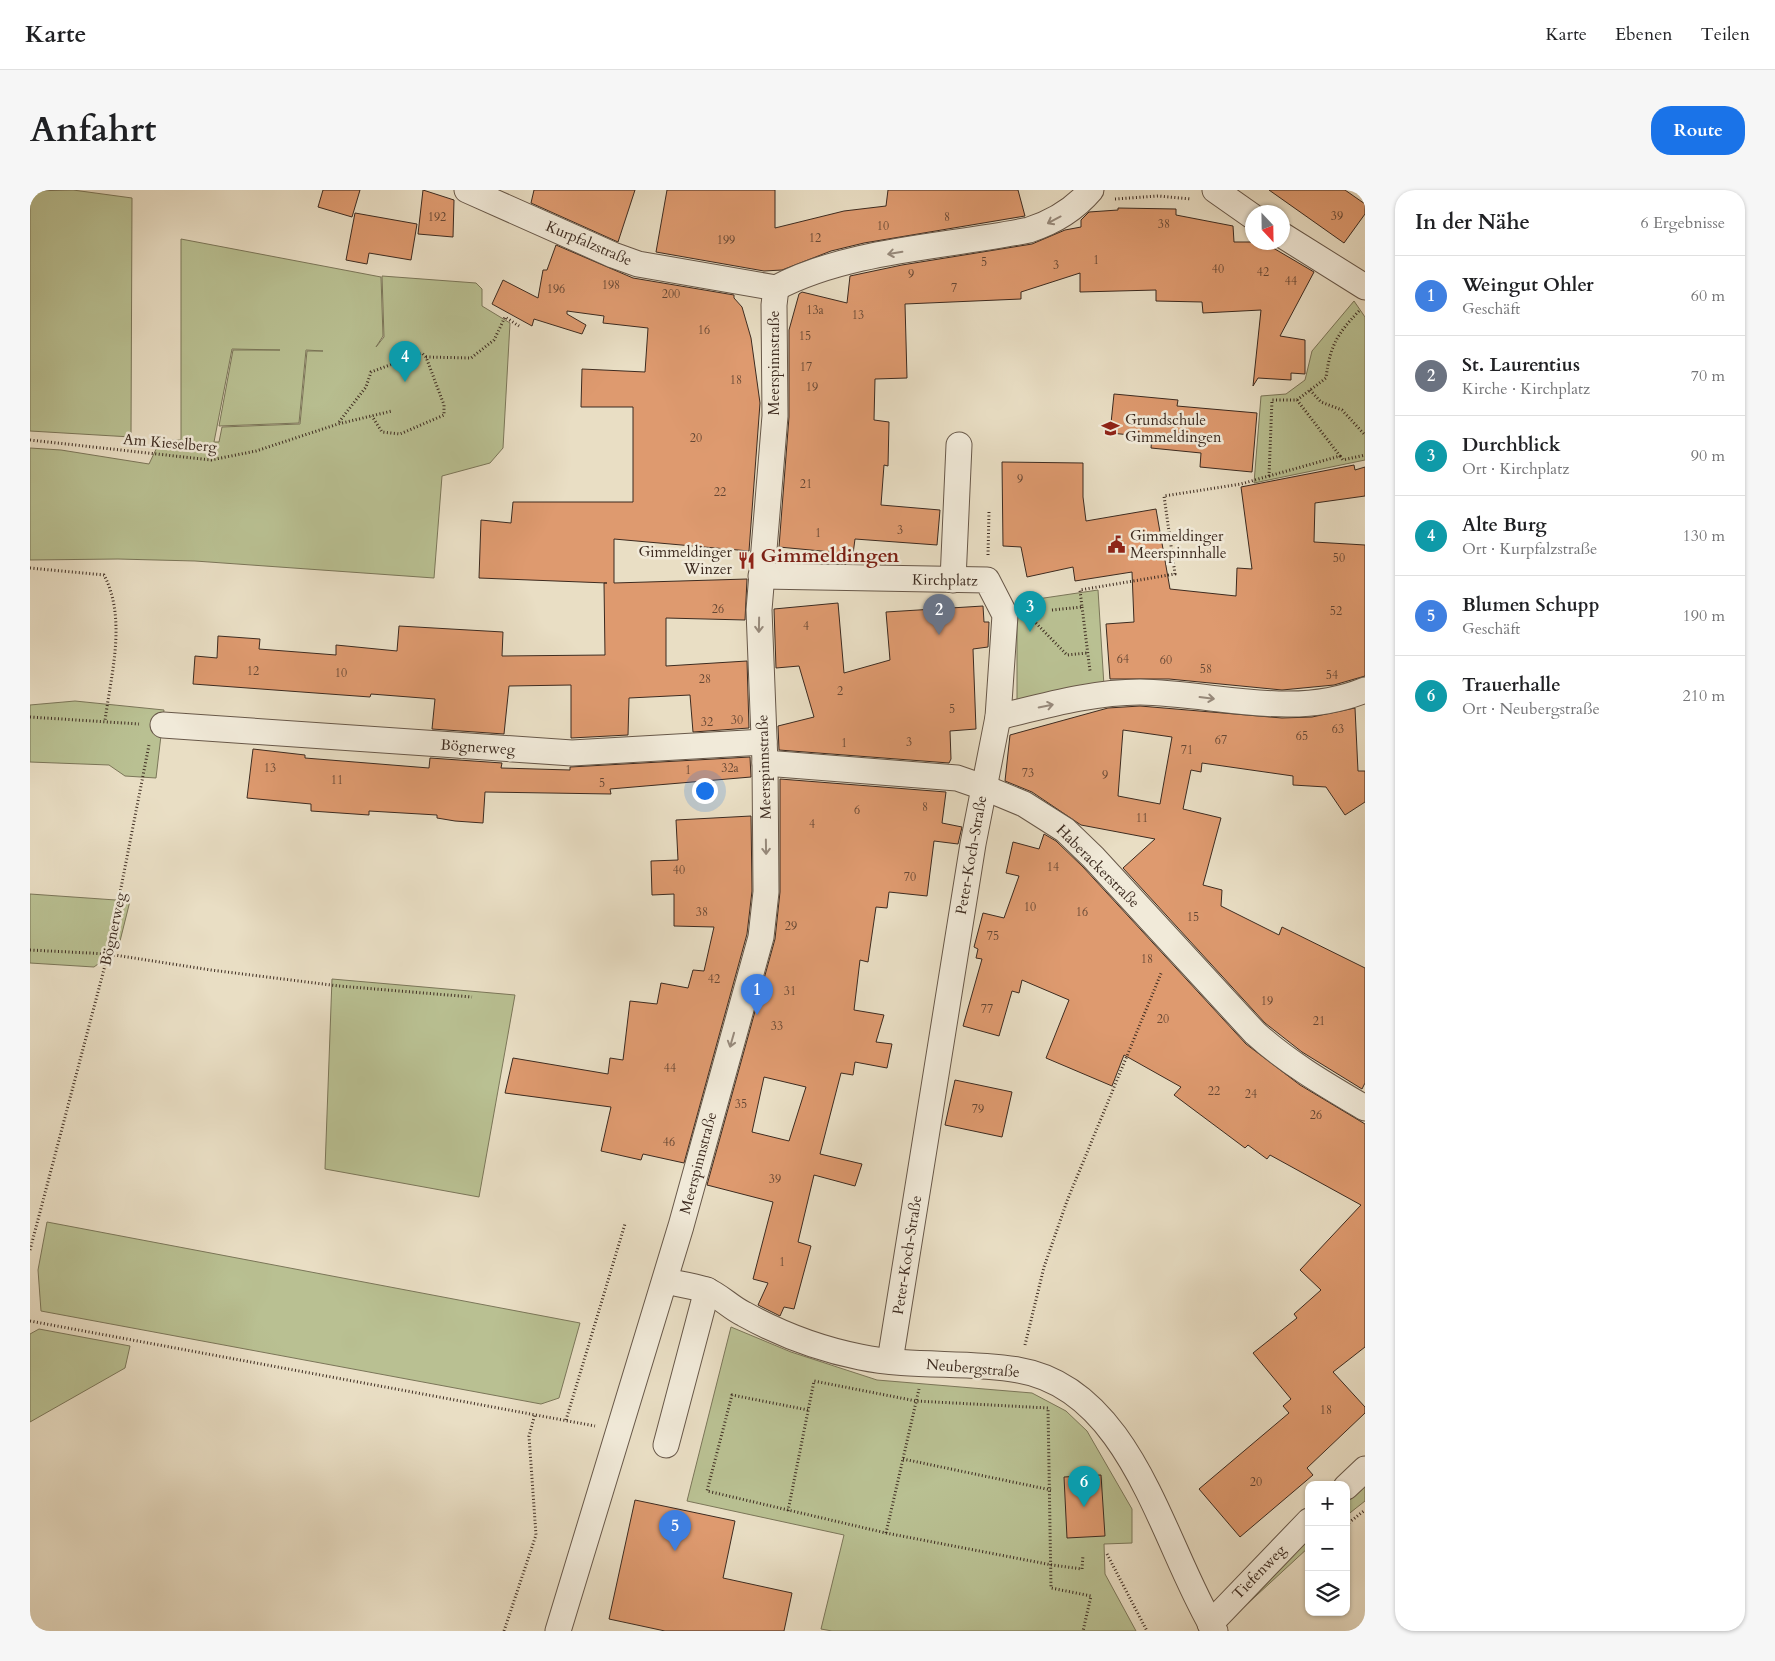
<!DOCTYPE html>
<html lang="de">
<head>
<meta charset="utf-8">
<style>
	body { margin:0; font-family:Cardo,serif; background:#f6f6f6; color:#202124 }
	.controls { position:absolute; right:15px; bottom:15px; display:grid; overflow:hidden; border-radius:10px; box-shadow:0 1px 4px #0004 }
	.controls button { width:45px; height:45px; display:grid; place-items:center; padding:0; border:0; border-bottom:1px solid #e0e0e0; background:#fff; color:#202124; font:25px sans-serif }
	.compass { position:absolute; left:1215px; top:15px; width:45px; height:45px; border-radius:50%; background:#fff; box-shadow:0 1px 4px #0004; rotate:158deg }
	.you { position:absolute; left:674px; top:600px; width:18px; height:18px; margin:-12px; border:4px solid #fff; border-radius:50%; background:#1a73e8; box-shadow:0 0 0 8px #1a73e833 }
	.badge { display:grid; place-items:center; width:32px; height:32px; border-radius:50%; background:#1a73e8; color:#fff; font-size:16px; font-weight:700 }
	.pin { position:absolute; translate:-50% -41px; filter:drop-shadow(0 1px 2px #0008) }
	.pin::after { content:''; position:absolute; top:26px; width:18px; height:15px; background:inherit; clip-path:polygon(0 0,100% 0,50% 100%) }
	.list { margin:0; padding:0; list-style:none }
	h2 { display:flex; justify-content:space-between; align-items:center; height:65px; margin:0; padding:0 20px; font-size:21px }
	h2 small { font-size:16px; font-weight:400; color:#757577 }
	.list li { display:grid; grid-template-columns:32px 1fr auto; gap:15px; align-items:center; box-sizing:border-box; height:80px; padding:0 20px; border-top:1px solid #e0e0e0 }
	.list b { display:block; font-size:19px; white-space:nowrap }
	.list p { margin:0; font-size:16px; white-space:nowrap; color:#757577 }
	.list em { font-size:16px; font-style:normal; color:#757577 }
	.icon { flex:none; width:28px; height:28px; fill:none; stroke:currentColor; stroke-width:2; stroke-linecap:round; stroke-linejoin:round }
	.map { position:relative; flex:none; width:1335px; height:1441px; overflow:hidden; border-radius:20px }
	header { display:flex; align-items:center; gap:30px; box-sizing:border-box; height:70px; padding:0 25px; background:#fff; border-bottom:1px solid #e0e0e0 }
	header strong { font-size:24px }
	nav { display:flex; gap:28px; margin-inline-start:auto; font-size:18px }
	.intro { display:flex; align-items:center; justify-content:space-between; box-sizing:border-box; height:120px; padding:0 30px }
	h1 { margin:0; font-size:35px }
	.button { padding:12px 22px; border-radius:20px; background:#1a73e8; color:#fff; font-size:18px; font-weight:700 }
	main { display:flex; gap:30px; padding:0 30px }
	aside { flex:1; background:#fff; border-radius:20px; box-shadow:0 1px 4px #0004 }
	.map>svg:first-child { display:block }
	.green { fill:#b9c092; stroke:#7b7659; fill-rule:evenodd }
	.building { fill:#de9a6f; stroke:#3d2b20; fill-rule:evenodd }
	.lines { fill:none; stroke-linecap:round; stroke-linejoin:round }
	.minor-casing { stroke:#685849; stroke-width:27 }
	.path { stroke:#3d2b20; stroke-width:3; stroke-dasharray:1 2.5; stroke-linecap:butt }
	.minor { stroke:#f1ead9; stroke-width:25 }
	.oneway { stroke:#978a7c }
	.labels { text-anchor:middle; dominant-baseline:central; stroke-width:5; stroke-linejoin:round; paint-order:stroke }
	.number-label { font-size:12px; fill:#654734 }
	.street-label { font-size:15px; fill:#3d2b20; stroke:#f1ead9 }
	.poi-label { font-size:15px; fill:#3d2b20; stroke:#f1ead9; text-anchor:start }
	.district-label { font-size:20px; font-weight:bold; fill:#7a1f14; stroke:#f1ead9 }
</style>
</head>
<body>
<header>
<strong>Karte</strong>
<nav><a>Karte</a><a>Ebenen</a><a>Teilen</a></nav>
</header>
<div class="intro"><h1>Anfahrt</h1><a class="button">Route</a></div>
<main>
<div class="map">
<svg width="1335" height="1441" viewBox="0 0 1335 1441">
	<rect width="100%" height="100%" fill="#e9dec4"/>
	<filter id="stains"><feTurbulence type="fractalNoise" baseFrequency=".004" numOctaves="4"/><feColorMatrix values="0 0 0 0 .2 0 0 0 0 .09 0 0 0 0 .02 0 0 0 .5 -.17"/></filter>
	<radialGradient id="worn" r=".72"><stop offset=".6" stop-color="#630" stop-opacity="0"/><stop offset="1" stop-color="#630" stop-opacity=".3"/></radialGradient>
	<g class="green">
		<polygon points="43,0 102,8 101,247 0,241 0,1"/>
		<path d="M151 49 351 87 353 146 346 157 354 147 352 86 446 93 452 99V116L480 133 473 258 460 273 412 286 404 388 165 371 88 369 0 370V258L31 260 119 274 130 251 151 250ZM202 159 250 160H203L189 236 269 233 276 160 293 161H277L270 234 192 237 189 252H184Z"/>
		<polygon points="1324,111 1335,127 1335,270 1224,293 1231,206 1256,204 1275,190 1282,161"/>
		<polygon points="1068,400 1074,496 987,511 987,412"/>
		<polygon points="45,511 134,520 126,588 95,586 79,575 0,572 0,515"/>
		<polygon points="0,704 100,711 88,759 64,777 0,773"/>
		<polygon points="302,789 485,805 449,1007 295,979"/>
		<polygon points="17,1032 550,1133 529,1208 511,1214 11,1121 8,1080"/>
		<polygon points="701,1137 761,1162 847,1190 1002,1203 1036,1221 1057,1241 1102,1319 1102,1353 1074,1354 1075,1384 1106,1441 802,1441 791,1439 814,1345 657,1311"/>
		<polygon points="9,1139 100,1156 95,1178 0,1232 0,1144"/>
		<polygon points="1335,1290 1335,1311 1316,1326 1316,1306"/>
		<polygon points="1279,1342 1279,1357 1214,1417 1214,1412"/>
	</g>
	<g class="building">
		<polygon points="293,0 330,0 322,27 288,17"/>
		<polygon points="393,0 424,10 423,47 388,44"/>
		<polygon points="504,0 605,0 588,52 501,13"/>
		<polygon points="637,0 745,0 745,38 814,21 856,16 858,0 988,0 995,26 834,53 801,61 752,80 734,81 626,62"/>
		<polygon points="1239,0 1315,0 1335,14 1335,24 1314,53"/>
		<polygon points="1088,18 1146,19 1146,25 1203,36 1204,52 1233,52 1284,82 1250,146 1275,150 1275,184 1261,183 1261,190 1228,188 1223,196 1231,120 1173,123 1172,112 1126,111 1126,100 1050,102 1050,83 991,102 991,109 875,114 877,188 845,189 844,230 859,232 858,276 854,275 851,315 910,320 907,355 825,349 823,364 749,357 759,227 759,140 769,104 772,102 817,113 820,86 872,75 1002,54 1035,40 1051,37 1051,30 1059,22 1088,20"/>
		<polygon points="325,23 387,34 381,70 339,63 337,74 316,70"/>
		<polygon points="526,55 603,88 704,105 704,108 712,117 721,148 730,213 719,361 584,349 584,393 717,389 715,430 636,428 636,476 717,471 719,538 663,542 660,505 599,508 598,545 541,548 541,495 479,496 474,544 402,539 405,509 341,504 340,507 163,494 165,466 187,468 188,446 230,449 229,459 306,465 306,455 367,461 369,436 473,442 472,466 575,465 574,393 577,393 449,388 451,330 481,333 483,312 603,312 603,217 551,217 552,179 615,182 618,138 573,133 574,126 537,121 537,124 556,135 552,144 504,129 502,136 462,114 473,90 508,108 513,80 517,80"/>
		<polygon points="1084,204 1148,210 1147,216 1227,223 1222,282 1170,277 1171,263 1121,258 1122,247 1080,243"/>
		<polygon points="972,272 1053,273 1053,307 1056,331 1126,319 1140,399 1206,406 1207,378 1222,379 1211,297 1324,275 1325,280 1335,277 1335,306 1285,313 1284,352 1335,355 1335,486 1304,495 1252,500 1139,489 1080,489 1076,434 1104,432 1102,382 1045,391 1043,377 997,387 991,357 973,356"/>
		<polygon points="808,413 814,483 860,470 856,422 953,416 954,432 959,432 958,457 943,459 946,539 920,541 921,569 919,573 749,560 748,536 784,527 769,476 746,478 744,419"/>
		<path d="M1110 516 1252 528 1282 527 1325 518 1328 581H1335V612L1315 625 1296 597 1263 595V586L1172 573 1171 582 1161 580 1153 619 1191 628 1173 695 1192 700 1191 716 1249 745 1252 737 1335 778V893L1332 899 1272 862 1235 833 1093 678 1125 649 1051 635 1002 602 975 591 980 545 1078 518ZM1093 540 1142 547 1130 614 1088 606Z"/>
		<polygon points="223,559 275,565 275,568 399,578 400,568 472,573 471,578 540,580 540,577 720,567 721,587 580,599 581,604 455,602 453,633 425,631 407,628 407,625 339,621 339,625 281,621 281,614 217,608"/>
		<path d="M750 589 916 602 912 633 932 637 928 654 904 651 897 706 859 702 857 718 846 717 838 772 830 770 824 820 854 825 846 852 862 854 857 878 825 872 823 885 811 883 790 964 832 974 825 996 784 985 768 1052 781 1056 764 1119 754 1117 750 1126 728 1115 738 1093 723 1089 743 1012 677 995 745 749 750 702ZM734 887 776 897 759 951 722 942Z"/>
		<polygon points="721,626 722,701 717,744 654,973 613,964 611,970 571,961 581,917 475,903 483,868 578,884 580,868 593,870 600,811 627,814 631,793 658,798 663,780 674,781 684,737 644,736 644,704 622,705 621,671 648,670 646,630"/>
		<polygon points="1014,644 1026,651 1053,677 1216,854 1270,895 1335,934 1335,1157 1303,1182 1335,1217 1335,1223 1277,1278 1283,1285 1210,1347 1169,1299 1259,1223 1253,1216 1261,1209 1223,1163 1267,1128 1264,1124 1291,1100 1270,1080 1331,1015 1240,965 1237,969 1218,955 1215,958 1144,905 1151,897 1094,865 1082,896 1016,868 1039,810 992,790 989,803 982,801 969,846 933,836 952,769 946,768 948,759 944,757 953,723 974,728 989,686 976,683 983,652 1009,659"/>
		<polygon points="925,890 982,902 972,947 915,935"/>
		<polygon points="1071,1285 1075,1346 1037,1348 1034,1287"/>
		<polygon points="605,1310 705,1331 693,1388 762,1403 754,1441 635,1441 579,1429"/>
	</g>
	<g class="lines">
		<defs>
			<g id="minor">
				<polyline points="437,0 583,65 608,74 746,98"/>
				<polyline points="1185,0 1222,26"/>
				<polyline points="1252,45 1335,97"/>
				<path d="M746 98C820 59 917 57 999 40 1024 32 1044 20 1061 0"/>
				<polyline points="731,386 957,390 975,425 968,527 943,654 860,1171"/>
				<polyline points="923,390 929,255"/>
				<path d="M968 527C1014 516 1062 502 1110 502 1185 503 1262 530 1335 500"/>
				<polyline points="133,535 542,563 734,552"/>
				<path d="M735 573 927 588 953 597 994 614 1035 640 1063 667 1225 843C1258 873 1296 895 1335 918"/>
				<path d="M635 1091C649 1094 663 1096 676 1100 689 1105 701 1118 714 1124 750 1144 790 1159 830 1167 882 1178 937 1171 988 1180 1103 1199 1133 1357 1185 1441"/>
				<polyline points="636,1255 677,1100"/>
				<polyline points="1316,1297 1335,1279"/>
				<polyline points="1180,1434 1279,1331"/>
				<polyline points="528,1441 651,1036 731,747 736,702 735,573 729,420 745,226 744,115 746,98"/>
			</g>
		</defs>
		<use href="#minor" class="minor-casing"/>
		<g class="path">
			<polyline points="1085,9 1128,6 1161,9"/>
			<polyline points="396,167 441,168 464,150 475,127 489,136"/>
			<polyline points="1280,200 1291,212 1312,220 1335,245"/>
			<polyline points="309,232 336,197 341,182 392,163 396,167 414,215 414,225 370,244 352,242 342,226"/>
			<polyline points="0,250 181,270 226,261 308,234 362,221"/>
			<polyline points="1310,266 1313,270 1335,265"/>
			<polyline points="1239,286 1310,266 1267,210"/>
			<polyline points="958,365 959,322"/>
			<path d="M0 378 74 385C97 429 81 484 75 531"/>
			<polyline points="1052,417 1060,481"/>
			<path d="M1022 420 1052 417 1050 400 1145 384 1134 306 1211 294 1239 286 1242 210H1267L1296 188C1300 156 1307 144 1329 121"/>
			<polyline points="1001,428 1037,465 1057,463"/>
			<polyline points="0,527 109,534"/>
			<polyline points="0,760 78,764 181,780 309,796 442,807"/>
			<polyline points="0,1060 78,764 119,555"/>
			<polyline points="0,1131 565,1236"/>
			<polyline points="995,1155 1014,1077 1037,1011 1132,781"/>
			<polyline points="778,1220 702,1205 677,1301 856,1343 1022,1375 1052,1379 1053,1365"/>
			<polyline points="536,1230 595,1034"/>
			<polyline points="873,1269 1021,1300"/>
			<polyline points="758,1321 784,1191 886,1211 1018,1218 1021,1398 1061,1406 1053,1441"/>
			<polyline points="1316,1335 1335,1320"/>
			<polyline points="856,1343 889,1199"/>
			<polyline points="1077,1364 1117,1441"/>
			<polyline points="474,1441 506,1345 499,1246 505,1224"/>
		</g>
		<use href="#minor" class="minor"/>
	</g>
	<defs><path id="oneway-shaft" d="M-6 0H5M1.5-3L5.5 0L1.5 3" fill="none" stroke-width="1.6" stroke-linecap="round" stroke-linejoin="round" transform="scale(1.25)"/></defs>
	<g class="oneway">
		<use href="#oneway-shaft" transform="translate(1024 30) rotate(152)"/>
		<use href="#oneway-shaft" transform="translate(865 63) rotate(171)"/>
		<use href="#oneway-shaft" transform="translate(729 435) rotate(91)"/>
		<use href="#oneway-shaft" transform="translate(1177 508) rotate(7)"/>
		<use href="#oneway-shaft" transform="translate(1016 516) rotate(-11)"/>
		<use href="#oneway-shaft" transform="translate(736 657) rotate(89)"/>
		<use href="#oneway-shaft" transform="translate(702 850) rotate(106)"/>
	</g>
	<defs>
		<symbol id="school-bare" viewBox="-9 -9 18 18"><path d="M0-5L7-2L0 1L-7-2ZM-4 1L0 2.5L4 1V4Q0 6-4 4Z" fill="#8f2418" stroke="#f1ead9" stroke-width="2.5" paint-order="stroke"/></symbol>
		<symbol id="civic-bare" viewBox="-9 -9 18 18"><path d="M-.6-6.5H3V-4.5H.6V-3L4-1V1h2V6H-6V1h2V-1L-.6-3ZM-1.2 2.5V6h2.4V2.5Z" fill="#8f2418" stroke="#f1ead9" stroke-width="2.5" paint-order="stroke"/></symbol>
		<symbol id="restaurant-bare" viewBox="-9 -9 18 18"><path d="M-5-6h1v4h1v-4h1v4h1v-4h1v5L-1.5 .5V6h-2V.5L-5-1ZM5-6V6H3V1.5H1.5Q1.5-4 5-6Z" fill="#8f2418" stroke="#f1ead9" stroke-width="2.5" paint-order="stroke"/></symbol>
	</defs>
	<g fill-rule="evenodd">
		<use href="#school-bare" x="1068" y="226" width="25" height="25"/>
		<use href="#civic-bare" x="1074" y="342" width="25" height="25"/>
		<use href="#restaurant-bare" x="704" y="358" width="25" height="25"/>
	</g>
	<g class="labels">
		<g class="number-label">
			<text x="1307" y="26">39</text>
			<text x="407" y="27">192</text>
			<text x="917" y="27">8</text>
			<text x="1134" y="34">38</text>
			<text x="853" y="36">10</text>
			<text x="785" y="48">12</text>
			<text x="696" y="50">199</text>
			<text x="1066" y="70">1</text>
			<text x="954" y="72">5</text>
			<text x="1026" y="75">3</text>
			<text x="1188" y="79">40</text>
			<text x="1233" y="82">42</text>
			<text x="881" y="84">9</text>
			<text x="1261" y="91">44</text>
			<text x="581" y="95">198</text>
			<text x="924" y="98">7</text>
			<text x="526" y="99">196</text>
			<text x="641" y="104">200</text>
			<text x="785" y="120">13a</text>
			<text x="828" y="125">13</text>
			<text x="674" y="140">16</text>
			<text x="775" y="146">15</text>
			<text x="776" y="177">17</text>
			<text x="706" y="190">18</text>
			<text x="782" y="197">19</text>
			<text x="666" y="248">20</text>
			<text x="990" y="289">9</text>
			<text x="776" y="294">21</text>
			<text x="690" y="302">22</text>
			<text x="870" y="340">3</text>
			<text x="788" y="343">1</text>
			<text x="1309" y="368">50</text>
			<text x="688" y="419">26</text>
			<text x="1306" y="421">52</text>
			<text x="776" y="436">4</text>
			<text x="1093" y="469">64</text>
			<text x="1136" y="470">60</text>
			<text x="1176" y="479">58</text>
			<text x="223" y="481">12</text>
			<text x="311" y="483">10</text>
			<text x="1302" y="485">54</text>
			<text x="675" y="489">28</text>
			<text x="810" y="501">2</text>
			<text x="922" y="519">5</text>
			<text x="707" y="530">30</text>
			<text x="677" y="532">32</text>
			<text x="1308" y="539">63</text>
			<text x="1272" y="546">65</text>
			<text x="1191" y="550">67</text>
			<text x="879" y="552">3</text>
			<text x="814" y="553">1</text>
			<text x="1157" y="560">71</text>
			<text x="240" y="578">13</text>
			<text x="700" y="578">32a</text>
			<text x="658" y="580">1</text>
			<text x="998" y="583">73</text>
			<text x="1075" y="585">9</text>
			<text x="307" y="590">11</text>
			<text x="572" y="593">5</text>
			<text x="895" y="617">8</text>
			<text x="827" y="620">6</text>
			<text x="1112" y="628">11</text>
			<text x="782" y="634">4</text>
			<text x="1023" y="677">14</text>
			<text x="649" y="680">40</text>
			<text x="880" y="687">70</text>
			<text x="1000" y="717">10</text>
			<text x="672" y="722">38</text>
			<text x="1052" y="722">16</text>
			<text x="1163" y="727">15</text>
			<text x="761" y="736">29</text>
			<text x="963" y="746">75</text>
			<text x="1117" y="769">18</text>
			<text x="684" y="789">42</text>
			<text x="760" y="801">31</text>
			<text x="1237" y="811">19</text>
			<text x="957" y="819">77</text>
			<text x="1133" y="829">20</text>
			<text x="1289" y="831">21</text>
			<text x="747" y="836">33</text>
			<text x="640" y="878">44</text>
			<text x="1184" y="901">22</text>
			<text x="1221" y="904">24</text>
			<text x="711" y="914">35</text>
			<text x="948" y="919">79</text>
			<text x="1286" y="925">26</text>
			<text x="639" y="952">46</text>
			<text x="745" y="989">39</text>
			<text x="752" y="1072">1</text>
			<text x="1296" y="1220">18</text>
			<text x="1226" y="1292">20</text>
		</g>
		<g class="street-label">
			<text transform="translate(559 53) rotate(23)">Kurpfalzstraße</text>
			<text transform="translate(744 173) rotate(-90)">Meerspinnstraße</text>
			<text transform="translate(140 253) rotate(5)">Am Kieselberg</text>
			<text transform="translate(915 390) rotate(1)">Kirchplatz</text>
			<text transform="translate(448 557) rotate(4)">Bögnerweg</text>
			<text transform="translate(734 577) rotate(-92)">Meerspinnstraße</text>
			<text transform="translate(941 665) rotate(-80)">Peter-Koch-Straße</text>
			<text transform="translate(1068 676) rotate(45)">Haberackerstraße</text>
			<text transform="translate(83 739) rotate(-78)">Bögnerweg</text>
			<text transform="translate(668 973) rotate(-75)">Meerspinnstraße</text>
			<text transform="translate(877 1065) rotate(-81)">Peter-Koch-Straße</text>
			<text transform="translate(943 1178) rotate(5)">Neubergstraße</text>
			<text transform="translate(1229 1382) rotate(-46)">Tiefenweg</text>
		</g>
		<g class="poi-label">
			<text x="1095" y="230">Grundschule<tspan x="1095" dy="17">Gimmeldingen</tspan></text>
			<text x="1100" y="346">Gimmeldinger<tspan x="1100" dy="17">Meerspinnhalle</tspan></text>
			<text x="702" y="362" text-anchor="end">Gimmeldinger<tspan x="702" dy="17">Winzer</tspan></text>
		</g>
		<g class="district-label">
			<text x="800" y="365">Gimmeldingen</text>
		</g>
	</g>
	<rect width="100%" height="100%" filter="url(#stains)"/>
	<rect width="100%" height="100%" fill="url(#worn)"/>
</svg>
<div class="controls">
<button>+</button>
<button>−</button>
<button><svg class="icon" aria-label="layers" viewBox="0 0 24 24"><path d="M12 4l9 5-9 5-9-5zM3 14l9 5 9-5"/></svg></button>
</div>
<svg class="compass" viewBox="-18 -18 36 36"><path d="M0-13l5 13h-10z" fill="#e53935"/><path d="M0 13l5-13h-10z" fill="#757577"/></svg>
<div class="you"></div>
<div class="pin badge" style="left:727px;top:825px;background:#3f7fe0">1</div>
<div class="pin badge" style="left:909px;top:445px;background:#6b7280">2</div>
<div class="pin badge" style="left:1000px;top:442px;background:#0f9aa8">3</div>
<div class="pin badge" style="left:375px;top:192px;background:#0f9aa8">4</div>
<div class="pin badge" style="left:645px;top:1361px;background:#3f7fe0">5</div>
<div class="pin badge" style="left:1054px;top:1317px;background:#0f9aa8">6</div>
</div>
<aside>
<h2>In der Nähe<small>6 Ergebnisse</small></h2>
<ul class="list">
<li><span class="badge" style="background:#3f7fe0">1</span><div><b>Weingut Ohler</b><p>Geschäft</p></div><em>60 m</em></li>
<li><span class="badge" style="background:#6b7280">2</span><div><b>St. Laurentius</b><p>Kirche · Kirchplatz</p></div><em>70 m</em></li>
<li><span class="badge" style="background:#0f9aa8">3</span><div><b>Durchblick</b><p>Ort · Kirchplatz</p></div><em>90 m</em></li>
<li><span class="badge" style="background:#0f9aa8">4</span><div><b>Alte Burg</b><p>Ort · Kurpfalzstraße</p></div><em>130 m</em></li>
<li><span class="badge" style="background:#3f7fe0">5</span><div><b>Blumen Schupp</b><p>Geschäft</p></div><em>190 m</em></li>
<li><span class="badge" style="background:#0f9aa8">6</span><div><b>Trauerhalle</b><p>Ort · Neubergstraße</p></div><em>210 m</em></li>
</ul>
</aside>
</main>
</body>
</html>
